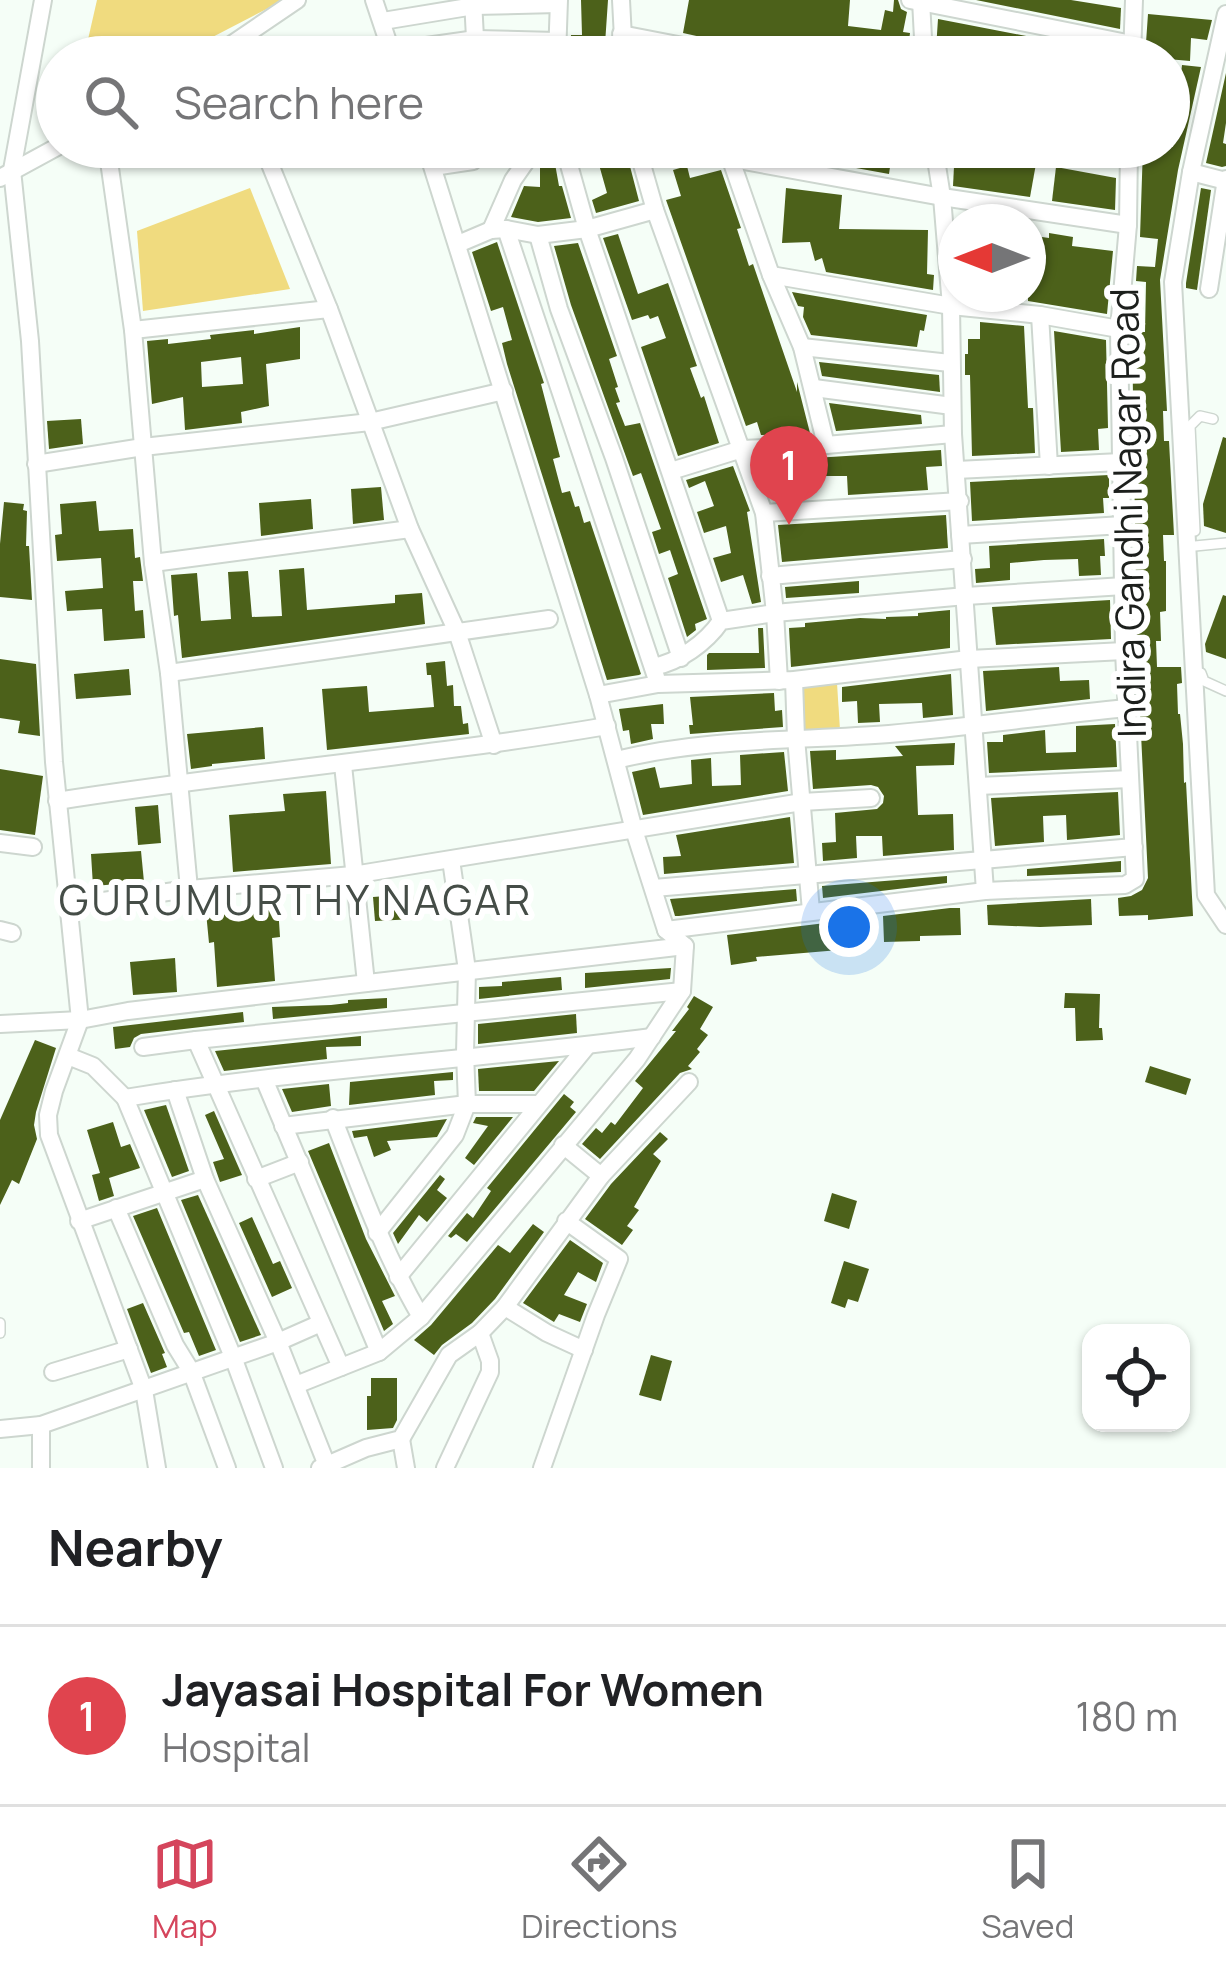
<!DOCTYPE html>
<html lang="en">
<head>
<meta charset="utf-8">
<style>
	body { margin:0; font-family:Manrope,sans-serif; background:#f6f6f6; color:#202124 }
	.controls { position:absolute; right:36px; bottom:36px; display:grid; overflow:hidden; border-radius:24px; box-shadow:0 3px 9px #0004 }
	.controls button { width:108px; height:108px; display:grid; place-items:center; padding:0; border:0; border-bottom:3px solid #e0e0e0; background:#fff; color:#202124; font:60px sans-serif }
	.compass { position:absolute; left:938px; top:204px; width:108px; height:108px; border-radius:50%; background:#fff; box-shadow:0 3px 9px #0004; rotate:270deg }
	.you { position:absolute; left:849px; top:927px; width:42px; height:42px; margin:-30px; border:9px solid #fff; border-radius:50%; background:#1a73e8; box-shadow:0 0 0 18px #1a73e833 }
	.badge { display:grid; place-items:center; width:78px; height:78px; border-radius:50%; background:#d5455c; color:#fff; font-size:39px; font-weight:700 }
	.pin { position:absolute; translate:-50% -99px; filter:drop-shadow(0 3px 6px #0008) }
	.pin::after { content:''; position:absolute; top:63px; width:42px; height:36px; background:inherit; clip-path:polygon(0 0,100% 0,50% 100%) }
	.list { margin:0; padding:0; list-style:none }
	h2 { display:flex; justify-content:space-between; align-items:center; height:156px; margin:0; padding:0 48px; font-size:51px }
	h2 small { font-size:39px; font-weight:400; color:#757577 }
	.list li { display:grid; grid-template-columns:78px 1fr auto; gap:36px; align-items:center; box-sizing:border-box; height:180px; padding:0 48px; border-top:3px solid #e0e0e0 }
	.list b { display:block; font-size:45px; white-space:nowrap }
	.list p { margin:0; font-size:39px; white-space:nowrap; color:#757577 }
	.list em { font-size:39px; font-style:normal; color:#757577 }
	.icon { flex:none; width:66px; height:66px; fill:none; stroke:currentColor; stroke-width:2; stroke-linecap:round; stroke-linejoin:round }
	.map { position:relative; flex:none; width:1226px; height:1468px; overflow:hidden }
	.search { position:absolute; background:#fff; box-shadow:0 3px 9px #0004; left:36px; right:36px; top:36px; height:132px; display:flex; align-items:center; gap:30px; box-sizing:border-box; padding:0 42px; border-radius:66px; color:#757577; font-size:45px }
	.sheet { height:336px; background:#fff }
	nav { display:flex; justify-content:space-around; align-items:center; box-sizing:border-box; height:168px; border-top:3px solid #e0e0e0; background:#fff; font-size:33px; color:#757577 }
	nav a { display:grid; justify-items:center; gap:6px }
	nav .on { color:#d5455c }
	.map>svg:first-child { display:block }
	.green { fill:#f0db7f }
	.building { fill:#4c611a; fill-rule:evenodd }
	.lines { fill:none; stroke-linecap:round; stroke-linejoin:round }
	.service-casing { stroke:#cdd6cf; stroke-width:12 }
	.minor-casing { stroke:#cdd6cf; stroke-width:20 }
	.service { stroke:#fff; stroke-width:9 }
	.minor { stroke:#fff; stroke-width:16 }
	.labels { text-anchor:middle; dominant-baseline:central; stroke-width:12; stroke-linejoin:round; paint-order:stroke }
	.street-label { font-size:39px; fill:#1c1f1c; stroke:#fff }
	.neighbourhood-label { font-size:42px; letter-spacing:3px; fill:#454d47; stroke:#fff }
</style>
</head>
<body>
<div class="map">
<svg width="1226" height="1468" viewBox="0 0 1226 1468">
	<rect width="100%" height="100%" fill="#f5fef7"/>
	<g class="green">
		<polygon points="97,0 284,0 174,57 84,57"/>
		<polygon points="250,188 290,289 143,311 137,231"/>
		<polygon points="837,683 840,730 804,732 801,686"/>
	</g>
	<g class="building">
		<polygon points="581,0 608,0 605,44 610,43 611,57 596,57 595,52 570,52 571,35 582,35"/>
		<polygon points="689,0 850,0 848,26 881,30 885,10 893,12 894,0 898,0 901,9 907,12 903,32 910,33 907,57 782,55 683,33"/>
		<polygon points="976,0 1071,0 1121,8 1120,29"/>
		<polygon points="1148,14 1212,20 1207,40 1191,38 1190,61 1145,57"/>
		<polygon points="938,19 1119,54 1119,57 1023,57 994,53 993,57 965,57 966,52 936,49"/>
		<polygon points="1182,65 1201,67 1178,170 1160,280 1167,411 1163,411 1164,441 1169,441 1174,535 1163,535 1164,561 1166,561 1166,611 1160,612 1161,641 1156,641 1157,667 1181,667 1182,683 1177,684 1178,714 1180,714 1183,744 1184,783 1186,782 1193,916 1148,920 1148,915 1119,916 1118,898 1131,896 1142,890 1148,878 1137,651 1132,332 1145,332 1146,282 1136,281 1137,266 1155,267 1158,239 1140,237 1143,147 1173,147"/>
		<polygon points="1226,73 1226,123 1223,143 1226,144 1226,166 1222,167 1206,163"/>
		<polygon points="549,147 552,147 559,186 562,186 571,218 538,222 511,217 524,186 540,187 540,163"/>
		<polygon points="594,147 625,147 639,201 596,213 592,200 607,193"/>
		<polygon points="815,147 893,147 889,174 812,160"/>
		<polygon points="955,147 1039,147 1030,197 953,186"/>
		<polygon points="687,166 690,178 721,170 741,228 737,229 749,266 753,264 797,392 797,382 810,433 761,435 757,422 746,426 666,200 681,196 673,170"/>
		<polygon points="1056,167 1116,178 1115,210 1052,201"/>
		<polygon points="786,188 842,195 839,229 928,230 927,274 934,275 933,290 826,272 822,258 815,261 810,242 782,243"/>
		<polygon points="1201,188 1211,190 1197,290 1186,288 1186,283"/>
		<polygon points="1049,233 1073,237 1072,246 1113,251 1107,314 1028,301 1028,235 1049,238"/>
		<polygon points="618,234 638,294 668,283 697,366 690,368 701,398 704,396 719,443 678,456 641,347 666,338 658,316 650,319 648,315 632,320 603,238"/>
		<polygon points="497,242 544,383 541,384 560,457 553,459 562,493 570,491 575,507 579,506 584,523 590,521 641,674 639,675 607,680 507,364 502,343 512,340 503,307 491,311 472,252"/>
		<polygon points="578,243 617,356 609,359 618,387 615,388 620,402 616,403 625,426 640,423 707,619 695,624 696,630 687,637 668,578 678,574 670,550 659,554 652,532 661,529 641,473 633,476 571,305 554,246"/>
		<polygon points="792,292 927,315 924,331 920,330 917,347 811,335 803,317 804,307 798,306"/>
		<polygon points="980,322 1024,326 1028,408 1033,408 1035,453 972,456 970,375 965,375 965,354 968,354 968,339 980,339"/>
		<path d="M300 327V359L266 364 269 406 241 412 242 423 185 430 183 397 152 404 147 341 168 339V344L211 339 210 335 254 330V334ZM241 357 243 384 202 387 201 362Z"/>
		<polygon points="1054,331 1106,340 1108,428 1098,429 1099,450 1061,452"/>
		<polygon points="819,362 939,375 940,392 822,376"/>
		<polygon points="829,403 921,415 922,424 836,431"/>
		<polygon points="81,419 83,444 49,449 47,421"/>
		<polygon points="1223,437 1226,438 1226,533 1204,526 1203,504"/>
		<polygon points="941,450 942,466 926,467 928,490 848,495 847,476 806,476 806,498 773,500 768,486 767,461"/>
		<polygon points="733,466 750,511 747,512 761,602 752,604 743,575 721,582 713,558 731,553 726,526 704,533 697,512 714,506 705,481 689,488 686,480"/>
		<polygon points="1109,475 1109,498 1103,498 1104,513 972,521 970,482"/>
		<polygon points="381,487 384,520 353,524 351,489"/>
		<polygon points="311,499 313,529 261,536 259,503"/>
		<polygon points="96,501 99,531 133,529 135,558 140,557 143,581 133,581 135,611 143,610 145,638 104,641 102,609 67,611 65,591 103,588 101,558 57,561 55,535 62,534 60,504"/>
		<polygon points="4,502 24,504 23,510 27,511 26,546 29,546 32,600 0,597 0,544"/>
		<polygon points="946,515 948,548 782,562 778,525"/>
		<polygon points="1104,539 1105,556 1100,556 1101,575 1079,576 1078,559 1044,560 1010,563 1010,580 976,583 975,569 990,568 989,546"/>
		<polygon points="304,568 307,610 395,603 395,595 422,593 425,624 182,658 178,615 174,616 171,575 197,573 201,621 231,619 228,572 248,571 252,617 282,616 279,570"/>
		<polygon points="859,581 859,593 786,598 785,587"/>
		<polygon points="1223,595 1226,596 1226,659 1206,652 1205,644"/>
		<polygon points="1110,600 1111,639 996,645 992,607"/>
		<polygon points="950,610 950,648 791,667 789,628 805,627 805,623 860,618 886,619 886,617 918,616 918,613"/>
		<polygon points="758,628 763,628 765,668 707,670 707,655 709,653 759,653"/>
		<polygon points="0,659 36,664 40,736 18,733 20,721 0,718"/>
		<polygon points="445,661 447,686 453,685 454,706 461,706 463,724 468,723 469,734 327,750 322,689 367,686 369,712 434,707 431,675 427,675 426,663"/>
		<polygon points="1059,667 1060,681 1089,680 1090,699 986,711 983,671"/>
		<polygon points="129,669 131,695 76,699 74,674"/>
		<polygon points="951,674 953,715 923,718 922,703 879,704 880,722 858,723 857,701 842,702 842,687"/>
		<polygon points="774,693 775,711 782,710 783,727 690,734 689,725 693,725 690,697"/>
		<polygon points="663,704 664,724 651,724 653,739 631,744 629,730 623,731 619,709"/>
		<polygon points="1115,724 1117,767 989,773 987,742 1003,742 1003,735 1045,730 1046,753 1076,752 1076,726"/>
		<polygon points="263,727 265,759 212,764 212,766 191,769 187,734"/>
		<polygon points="955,743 954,765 916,766 918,815 953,814 954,850 883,856 882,836 856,836 857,858 823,861 822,843 836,842 835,813 877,809 883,803 884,796 878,787 871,785 813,789 810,751 836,750 836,760 903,756 895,746"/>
		<polygon points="784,752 788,791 643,815 632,772 655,767 660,788 692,784 691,760 711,758 712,786 741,785 740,755"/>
		<polygon points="0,769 43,776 35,835 0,830"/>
		<polygon points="326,791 331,864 233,872 229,815 285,811 283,794"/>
		<polygon points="1118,792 1120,835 1067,840 1066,815 1043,816 1044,842 995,846 991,798"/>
		<polygon points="158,805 161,843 138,845 135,807"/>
		<polygon points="790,817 794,863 664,874 663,857 681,856 676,835"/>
		<polygon points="141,851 144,882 93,886 91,854"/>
		<polygon points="1121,861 1121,872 1027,876 1027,869"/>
		<polygon points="947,876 947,883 823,898 822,886"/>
		<polygon points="796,889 797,901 679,916 675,916 670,899"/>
		<polygon points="413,894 415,919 375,921 373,897"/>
		<polygon points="1091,899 1092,925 1040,927 988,925 987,905"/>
		<polygon points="278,906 280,937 272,938 275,981 217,987 214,942 209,943 206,912"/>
		<polygon points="950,908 960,908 961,935 920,936 920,941 884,942 883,916"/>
		<polygon points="850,920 851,949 756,957 757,961 731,965 727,935"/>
		<polygon points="175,958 177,992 133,995 130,962"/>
		<polygon points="671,968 670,979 585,988 585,973"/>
		<polygon points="561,977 562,990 479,999 479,987 502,986 502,982"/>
		<polygon points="1065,993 1100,994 1099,1028 1102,1028 1103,1040 1076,1041 1075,1008 1064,1008"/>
		<polygon points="694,996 713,1007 700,1029 708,1035 697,1049 700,1052 688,1066 692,1069 680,1073 600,1159 582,1144 596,1128 602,1133 611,1122 615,1125 643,1088 635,1081 676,1031 672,1031 689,1009 687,1007"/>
		<polygon points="387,998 387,1008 273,1019 272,1007 331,1005 348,1003 348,1000"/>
		<polygon points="243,1012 244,1022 141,1034 134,1038 130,1047 115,1049 113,1027"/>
		<polygon points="576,1014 577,1033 478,1044 478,1024"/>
		<polygon points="361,1036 361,1046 326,1047 327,1059 224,1071 215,1051"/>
		<polygon points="35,1040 56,1048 36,1112 34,1125 37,1139 19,1184 12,1180 0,1205 0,1120"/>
		<polygon points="559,1061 534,1091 479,1091 478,1069"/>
		<polygon points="1150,1066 1191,1079 1186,1095 1145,1082"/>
		<polygon points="453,1072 453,1080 434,1081 435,1095 349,1105 350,1082"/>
		<polygon points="329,1084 331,1106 292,1112 282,1089"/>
		<polygon points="564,1094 574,1102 570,1107 576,1112 467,1242 456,1234 451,1238 448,1236 467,1213 473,1218 491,1191 487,1188"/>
		<polygon points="166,1105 189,1171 172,1177 144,1110"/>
		<polygon points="214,1111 242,1175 220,1182 213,1162 224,1159 205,1115"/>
		<polygon points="476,1117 513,1117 474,1165 465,1158 488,1126 473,1123"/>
		<polygon points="447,1119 437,1137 387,1141 391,1150 374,1157 367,1136 354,1138 352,1131"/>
		<polygon points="113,1122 121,1147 130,1144 140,1168 109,1178 114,1196 99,1201 92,1175 100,1173 87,1130"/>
		<polygon points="660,1132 668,1139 653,1154 661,1161 634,1207 639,1210 627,1226 633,1230 622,1245 585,1219 611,1184"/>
		<polygon points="329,1143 366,1239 395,1296 382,1301 393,1324 384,1331 308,1151"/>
		<polygon points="440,1175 445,1179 437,1190 447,1198 427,1222 419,1215 398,1244 393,1233"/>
		<polygon points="832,1193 857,1201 849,1229 824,1221"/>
		<polygon points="198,1195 261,1335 240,1342 181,1200"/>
		<polygon points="157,1208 216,1350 199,1356 189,1332 184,1333 133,1216"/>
		<polygon points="252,1217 273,1264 280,1261 292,1288 272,1297 239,1223"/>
		<polygon points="533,1224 544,1232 495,1299 472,1323 442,1345 434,1355 414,1340 431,1325 498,1245 510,1253"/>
		<polygon points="570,1240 603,1263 596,1282 578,1272 564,1295 587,1304 580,1322 559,1314 554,1322 523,1303"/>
		<polygon points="844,1261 869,1269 858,1302 848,1299 845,1308 831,1303"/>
		<polygon points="143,1303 165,1353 162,1354 167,1367 151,1373 127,1309"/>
		<polygon points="651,1355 672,1361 661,1401 639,1395"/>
		<polygon points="371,1378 397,1378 397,1420 393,1428 367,1430 367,1396 371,1396"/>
	</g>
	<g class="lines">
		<defs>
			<g id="service">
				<polyline points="1195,531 1190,426 1200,416 1213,419"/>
				<polyline points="1195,546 1226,543"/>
				<polyline points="1201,673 1204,681 1226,691"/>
				<polyline points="0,1323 0,1333"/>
			</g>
			<g id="minor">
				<polyline points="43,0 12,170 30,341 54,762 80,1020 54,1091 48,1115 49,1135 144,1390 157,1468"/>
				<polyline points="374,0 393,57"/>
				<polyline points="473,0 476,57"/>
				<polyline points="621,0 624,57"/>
				<polyline points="910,0 1132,44"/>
				<polyline points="921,0 924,57"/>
				<polyline points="1226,14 1191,172 1173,282 1206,895 1226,925"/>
				<polyline points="383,21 474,6 558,4"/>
				<polyline points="621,34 740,57"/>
				<polyline points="391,51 476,39 557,41"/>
				<polyline points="213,57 297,0"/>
				<polyline points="557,57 559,0"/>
				<polyline points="1132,57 1134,0"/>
				<polyline points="107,147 133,330 153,563 169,673 189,889"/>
				<polyline points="263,147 329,309 410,529 457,632 494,745"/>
				<polyline points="564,147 587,229 721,621"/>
				<polyline points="637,147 655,210 764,513 775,613 779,681"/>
				<polyline points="667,147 942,197 1128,225"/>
				<polyline points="934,147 942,197 951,306 953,434 985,891"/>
				<polyline points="731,160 771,275 802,347 826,445"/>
				<polyline points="433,167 473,161 473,147"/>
				<polyline points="1191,172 1226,181"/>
				<polyline points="0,178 57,147"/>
				<polyline points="506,229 656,677"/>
				<polyline points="491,230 513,180 536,147"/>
				<polyline points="538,235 559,309 614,458 681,658"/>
				<polyline points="458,244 491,230 506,229 538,235 587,229 655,210"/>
				<polyline points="771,275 951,306 1040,315 1119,329"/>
				<polyline points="1209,289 1226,179"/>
				<polyline points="1040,315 1049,466"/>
				<polyline points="133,330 329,309"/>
				<polyline points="802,347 950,363"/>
				<polyline points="814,388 952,406"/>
				<polyline points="36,464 143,447 370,422 504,391"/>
				<polyline points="956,470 1121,462"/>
				<polyline points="671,471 742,449 826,445 953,434"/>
				<polyline points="764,513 960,501"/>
				<polyline points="960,535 1123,525"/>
				<polyline points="153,563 410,529"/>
				<polyline points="770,576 963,559"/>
				<path d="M653 667C679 662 706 643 721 621L775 613 966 596 1124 586"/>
				<polyline points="169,673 549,619"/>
				<polyline points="794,680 796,738 811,911"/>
				<polyline points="598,695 658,684 794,680 969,659 1124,651"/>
				<path d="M616 760C705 738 798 741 889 734 968 727 1047 716 1126 708"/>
				<polyline points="343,765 366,983"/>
				<polyline points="978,786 1130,779"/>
				<path d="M57 801C240 772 424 757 607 726"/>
				<polyline points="0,843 33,847"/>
				<polyline points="654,888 1134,847"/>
				<polyline points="67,906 189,889 353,875 802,802 871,798"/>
				<polyline points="0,930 12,933"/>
				<polyline points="666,930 985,891 1125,885 1135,879 1124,651 1119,329 1128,225 1129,147"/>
				<polyline points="0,1024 80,1020 128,1011 685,946"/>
				<polyline points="143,1047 196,1040"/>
				<polyline points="68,1056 93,1066 125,1098"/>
				<polyline points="264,1079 379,1352"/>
				<polyline points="175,1090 205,1179 278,1342 328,1468"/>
				<path d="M333 1118C360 1187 384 1254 421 1317"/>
				<polyline points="283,1126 467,1104 537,1104"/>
				<polyline points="563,1145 601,1176"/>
				<polyline points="256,1179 300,1162"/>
				<polyline points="116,1208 175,1345 191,1371 227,1468"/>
				<polyline points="79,1221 205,1179"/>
				<polyline points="377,1233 455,1135 467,1104 465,1053 467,970 451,860"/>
				<polyline points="398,1277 588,1045"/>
				<polyline points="505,1307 547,1333 584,1350"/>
				<polyline points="341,1367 196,1040 682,991"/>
				<polyline points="53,1372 129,1349"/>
				<polyline points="296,1385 379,1352 421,1317 637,1059 682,991 685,946 666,930 634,830 598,695 426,147"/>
				<polyline points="0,1429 41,1425 278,1342 321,1323"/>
				<polyline points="401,1439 406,1468"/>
				<polyline points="41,1468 41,1425"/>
				<path d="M274 1468 233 1357 125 1098C300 1069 477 1060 652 1037"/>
				<polyline points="320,1468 366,1448 401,1439 449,1355 480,1333 505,1307 601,1176 689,1082"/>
				<polyline points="445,1468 490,1372 490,1361 480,1333"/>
				<polyline points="542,1468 596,1315 619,1259 566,1221"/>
			</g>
		</defs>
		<use href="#service" class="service-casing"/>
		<use href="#minor" class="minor-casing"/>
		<use href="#service" class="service"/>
		<use href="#minor" class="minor"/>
	</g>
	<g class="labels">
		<g class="street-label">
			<text transform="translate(1127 513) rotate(-91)">Indira Gandhi Nagar Road</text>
		</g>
		<g class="neighbourhood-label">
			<text x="296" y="899">GURUMURTHY NAGAR</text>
		</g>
	</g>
</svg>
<div class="controls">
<button><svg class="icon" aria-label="locate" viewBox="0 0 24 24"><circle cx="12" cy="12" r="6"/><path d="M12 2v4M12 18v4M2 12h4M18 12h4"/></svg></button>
</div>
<svg class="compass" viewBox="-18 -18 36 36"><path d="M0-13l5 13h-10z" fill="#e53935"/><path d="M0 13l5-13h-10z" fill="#757577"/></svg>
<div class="you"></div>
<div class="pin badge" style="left:789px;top:525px;background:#e0444e">1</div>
<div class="search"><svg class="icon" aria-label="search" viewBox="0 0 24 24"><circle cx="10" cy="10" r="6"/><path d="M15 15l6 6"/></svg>Search here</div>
</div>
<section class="sheet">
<h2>Nearby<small></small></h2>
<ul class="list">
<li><span class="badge" style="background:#e0444e">1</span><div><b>Jayasai Hospital For Women</b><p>Hospital</p></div><em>180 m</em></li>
</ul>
</section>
<nav>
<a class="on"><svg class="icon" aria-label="map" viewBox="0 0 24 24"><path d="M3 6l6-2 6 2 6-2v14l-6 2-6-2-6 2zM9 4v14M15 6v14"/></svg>Map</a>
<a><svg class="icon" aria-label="directions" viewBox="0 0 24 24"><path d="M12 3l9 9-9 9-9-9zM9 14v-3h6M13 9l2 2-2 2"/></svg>Directions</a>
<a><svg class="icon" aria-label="saved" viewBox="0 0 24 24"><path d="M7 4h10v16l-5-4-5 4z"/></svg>Saved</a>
</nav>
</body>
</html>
